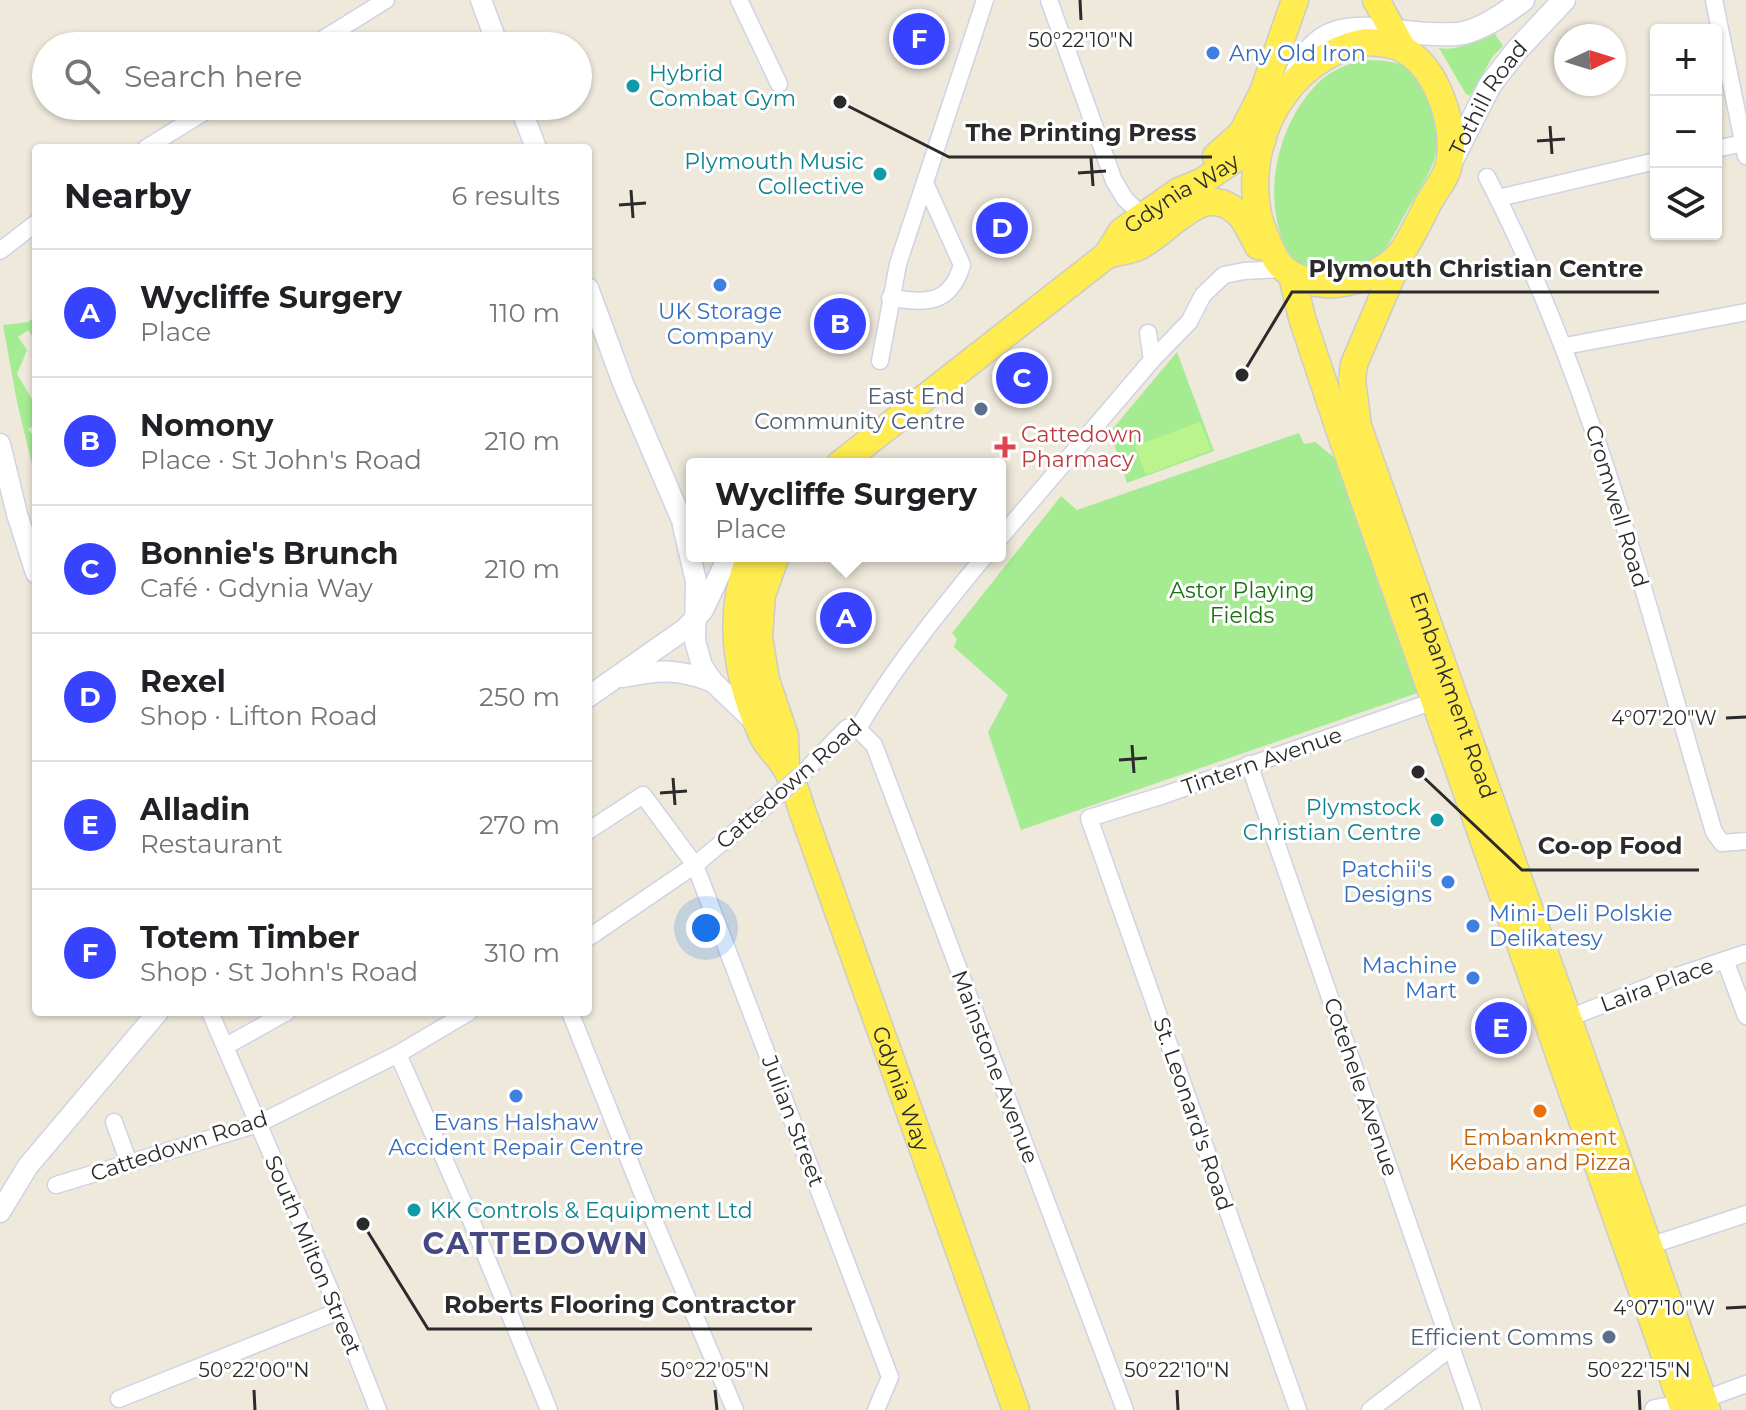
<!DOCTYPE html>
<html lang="en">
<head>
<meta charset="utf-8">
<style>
	body { margin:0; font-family:Montserrat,sans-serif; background:#f2f2f2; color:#202124 }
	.controls { position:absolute; right:24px; top:24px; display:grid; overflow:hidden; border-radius:8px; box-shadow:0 2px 6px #0004 }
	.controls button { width:72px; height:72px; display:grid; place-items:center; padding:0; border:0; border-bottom:2px solid #e0e0e0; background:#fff; color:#202124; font:40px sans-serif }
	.compass { position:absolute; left:1554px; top:24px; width:72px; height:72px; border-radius:50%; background:#fff; box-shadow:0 2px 6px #0004; rotate:86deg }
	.you { position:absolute; left:706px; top:928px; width:28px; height:28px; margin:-20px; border:6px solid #fff; border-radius:50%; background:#1a73e8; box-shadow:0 0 0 12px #1a73e833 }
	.badge { display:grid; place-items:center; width:52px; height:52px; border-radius:50%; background:#3843ff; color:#fff; font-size:26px; font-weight:700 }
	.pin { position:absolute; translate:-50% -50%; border:4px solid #fff; box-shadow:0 2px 8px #0006 }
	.popup { position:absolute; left:686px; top:458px; width:320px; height:104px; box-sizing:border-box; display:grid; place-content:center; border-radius:8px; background:#fff; filter:drop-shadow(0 2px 6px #0005); font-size:26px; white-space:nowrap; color:#757577 }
	.popup b { font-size:30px; color:#202124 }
	.popup::after { content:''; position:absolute; left:50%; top:100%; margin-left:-16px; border:16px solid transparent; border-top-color:#fff }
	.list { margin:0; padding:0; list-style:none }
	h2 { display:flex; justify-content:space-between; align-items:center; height:104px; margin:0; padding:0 32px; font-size:34px }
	h2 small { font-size:26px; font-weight:400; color:#757577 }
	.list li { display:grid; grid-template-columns:52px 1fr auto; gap:24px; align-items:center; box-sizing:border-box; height:128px; padding:0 32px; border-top:2px solid #e0e0e0 }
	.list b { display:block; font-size:30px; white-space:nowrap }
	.list p { margin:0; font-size:26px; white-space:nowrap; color:#757577 }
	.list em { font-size:26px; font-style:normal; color:#757577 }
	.icon { flex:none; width:44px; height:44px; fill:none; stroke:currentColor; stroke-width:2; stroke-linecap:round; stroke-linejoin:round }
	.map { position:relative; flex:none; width:1746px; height:1410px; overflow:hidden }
	.search { position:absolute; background:#fff; box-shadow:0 2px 6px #0004; left:32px; top:32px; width:560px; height:88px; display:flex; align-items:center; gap:20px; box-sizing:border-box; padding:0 28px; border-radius:44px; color:#757577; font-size:30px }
	.panel { position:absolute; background:#fff; box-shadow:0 2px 6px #0004; left:32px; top:144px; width:560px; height:872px; border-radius:8px }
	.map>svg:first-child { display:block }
	.green { fill:#a5eb92 }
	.pitch { fill:#bbf38d }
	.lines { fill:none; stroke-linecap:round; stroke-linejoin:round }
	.minor-casing { stroke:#d0d2e5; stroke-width:19 }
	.tertiary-casing { stroke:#d0d2e5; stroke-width:23 }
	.secondary-casing { stroke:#d0d2e5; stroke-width:25 }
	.primary-casing { stroke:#ccc; stroke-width:29 }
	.minor { stroke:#fff; stroke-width:16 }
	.tertiary { stroke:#fff; stroke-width:20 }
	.secondary { stroke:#fff; stroke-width:22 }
	.primary { stroke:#ffec50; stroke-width:26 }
	.minor-bridge-casing { stroke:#d0d2e5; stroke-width:19; stroke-linecap:butt }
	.minor-bridge { stroke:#fff; stroke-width:16 }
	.ticks { fill:none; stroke:#2b2b2b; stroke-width:3 }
	.shop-dot { fill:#3f7fe0; stroke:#fff; stroke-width:3 }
	.culture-dot { fill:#0f9aa8; stroke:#fff; stroke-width:3 }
	.service-dot { fill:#5c6f8a; stroke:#fff; stroke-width:3 }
	.health-dot { fill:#e0444e; stroke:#fff; stroke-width:3 }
	.food-dot { fill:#e8710a; stroke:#fff; stroke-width:3 }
	.labels { text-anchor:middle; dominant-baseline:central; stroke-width:6; stroke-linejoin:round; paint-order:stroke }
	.shop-label { font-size:22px; fill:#366cbe; stroke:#fff; text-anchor:start }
	.culture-label { font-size:22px; fill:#0d838f; stroke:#fff; text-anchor:start }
	.street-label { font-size:22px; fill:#2b2b2b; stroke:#fff }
	.service-label { font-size:22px; fill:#4e5e75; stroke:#fff; text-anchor:end }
	.health-label { font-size:22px; fill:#be3a42; stroke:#fff; text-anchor:start }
	.park-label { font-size:22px; fill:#1a7012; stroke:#fff }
	.food-label { font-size:22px; fill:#c56008; stroke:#fff }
	.district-label { font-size:30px; font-weight:bold; letter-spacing:2px; fill:#464981; stroke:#fff }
	.ticks-label { font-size:20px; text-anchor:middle; fill:#2b2b2b; stroke:#fff; stroke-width:6; stroke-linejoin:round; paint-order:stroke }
	.leader { fill:none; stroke:#2b2b2b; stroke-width:3 }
	.callout-dot { fill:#2b2b2b; stroke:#fff; stroke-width:3 }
	.callout-label { font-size:24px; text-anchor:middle; font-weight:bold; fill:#2b2b2b; stroke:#fff; stroke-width:6; stroke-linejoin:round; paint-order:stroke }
</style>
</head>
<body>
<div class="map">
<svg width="1746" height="1410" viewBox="0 0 1746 1410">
	<rect width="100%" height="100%" fill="#eee9db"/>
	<g class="green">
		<path d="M1491 28 1503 46 1493 56 1470 96 1466 94 1439 48C1459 52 1476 40 1491 28Z"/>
		<path d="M1362 60C1377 60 1397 60 1409 69 1433 87 1444 135 1433 163 1426 181 1413 199 1404 216 1395 232 1385 256 1368 265 1353 273 1332 275 1315 270 1295 265 1285 251 1280 233 1265 184 1280 124 1315 86 1329 71 1343 66 1362 60Z"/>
		<polygon points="36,316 36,342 28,330 18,337 27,350 17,374 36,406 36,424 28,429 36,439 36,481 17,402 3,325 28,322"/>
		<polygon points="1177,352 1214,451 1127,483 1110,432"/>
		<polygon points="1299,433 1304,444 1315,442 1341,463 1423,691 1021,830 988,732 1008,695 954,647 957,639 952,633 1061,496 1077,510"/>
	</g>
	<polygon class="pitch" points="1200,422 1211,450 1146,475 1135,446"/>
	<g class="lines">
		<defs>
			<g id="minor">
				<polyline points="739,0 779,84"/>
				<polyline points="1049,0 1114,181 1125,199 1143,216"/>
				<polyline points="1714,0 1746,156"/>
				<polyline points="312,46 386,0"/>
				<polyline points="146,148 214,106"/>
				<polyline points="1716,149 1743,143"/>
				<path d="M1487 177C1594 382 1648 612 1714 832L1722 843 1746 841"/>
				<polyline points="1498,198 1656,161"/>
				<polyline points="0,251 36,223"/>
				<path d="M890 298C927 303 950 305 962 265L925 183"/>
				<polyline points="1565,346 1746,312"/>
				<polyline points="1152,360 1189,322 1203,295 1224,275 1244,271 1283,269"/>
				<polyline points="880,361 898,264 985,0"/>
				<polyline points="1000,538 1152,360 1148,333"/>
				<polyline points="858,729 874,745 1125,1410"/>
				<path d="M858 729C891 671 942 608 985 556"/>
				<polyline points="1249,764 1473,1410"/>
				<polyline points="802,774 847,728 858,729"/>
				<polyline points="588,831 643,795 695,865 890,1377 876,1410"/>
				<polyline points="588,938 695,865 766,806"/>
				<polyline points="1725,960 1746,1016"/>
				<polyline points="210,1012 339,1311 378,1410"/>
				<polyline points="570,1012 643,1195 735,1410"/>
				<polyline points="1569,1018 1668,979 1746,953"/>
				<polyline points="226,1046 287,1012"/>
				<polyline points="398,1054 471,1220 549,1410"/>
				<polyline points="114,1122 129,1163"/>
				<polyline points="56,1185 258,1124 398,1054 469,1012"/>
				<polyline points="1649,1246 1746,1214"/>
				<polyline points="119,1399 339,1311"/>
				<polyline points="1703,1400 1746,1384"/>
				<polyline points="1298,1410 1089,818 1164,795 1434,701"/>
				<polyline points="1370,1410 1451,1348"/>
			</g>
			<g id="tertiary">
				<polyline points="481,0 498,46"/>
				<polyline points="520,106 536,148"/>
				<polyline points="588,288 623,383 681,518 692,537"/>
				<polyline points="0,444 17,514 36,573"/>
				<polyline points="683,526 696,581 695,641 702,666 713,682 755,722"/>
				<path d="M623 677C659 670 678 668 713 682"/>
				<polyline points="588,697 685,629 703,610 728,557"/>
				<polyline points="0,1212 28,1166 158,1012"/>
				<polyline points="1655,1410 1696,1403"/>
			</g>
			<g id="secondary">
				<path d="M1294 79C1323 0 1386 39 1457 34 1479 32 1506 13 1523 0"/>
				<path id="s1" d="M1451 162 1490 85 1517 50 1564 0"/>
			</g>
			<g id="primary">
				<polyline points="1376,0 1403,49"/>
				<path d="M1365 42C1379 43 1394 43 1406 51 1438 70 1457 128 1449 164 1447 177 1435 191 1429 202 1421 217 1413 235 1403 250 1385 275 1346 288 1316 283 1297 279 1282 272 1273 254 1267 241 1261 228 1258 214 1243 138 1288 57 1365 42Z"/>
				<polyline points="1216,156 1242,133 1263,92 1295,0"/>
				<path id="s2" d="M1402 252 1354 364 1352 380 1358 426 1707 1410"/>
				<path d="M1107 255C1117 252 1129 251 1138 247 1170 233 1202 178 1239 214 1247 222 1252 236 1258 246"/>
				<polyline points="1292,276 1302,318 1340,432 1684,1410"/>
				<path id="s3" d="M840 464 1107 255 1121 232 1143 216 1179 191 1201 182 1262 141"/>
				<path id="s4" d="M750 556C726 616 736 677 762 735 768 748 780 757 787 770 794 784 799 801 804 816L1016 1410"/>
				<polyline points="776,556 762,595 759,637 766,680 785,736 786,768"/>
			</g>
		</defs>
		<use href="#minor" class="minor-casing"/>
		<use href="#tertiary" class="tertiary-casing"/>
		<use href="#secondary" class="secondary-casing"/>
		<use href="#primary" class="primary-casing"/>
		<use href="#minor" class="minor"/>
		<use href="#tertiary" class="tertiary"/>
		<use href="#secondary" class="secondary"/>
		<use href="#primary" class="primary"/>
		<defs>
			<polyline id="minor-bridge" points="766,806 802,774"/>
		</defs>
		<use href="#minor-bridge" class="minor-bridge-casing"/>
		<use href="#minor-bridge" class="minor-bridge"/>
	</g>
	<path class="ticks" d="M1080 0 1081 20M1550 126 1552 154M1537 141 1565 139M1091 158 1093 186M1078 173 1106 171M631 190 633 218M619 205 646 203M1726 718 1746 717M1132 745 1134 773M1119 760 1147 758M673 778 675 805M660 793 687 791M1726 1308 1746 1307M254 1390 255 1410M715 1390 717 1410M1177 1390 1178 1410M1639 1390 1640 1410"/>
	<g class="shop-dot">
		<circle cx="1213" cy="53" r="8"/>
		<circle cx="720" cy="285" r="8"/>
		<circle cx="1448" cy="882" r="8"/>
		<circle cx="1473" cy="926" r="8"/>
		<circle cx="1473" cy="978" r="8"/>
		<circle cx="516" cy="1096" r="8"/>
	</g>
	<g class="culture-dot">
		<circle cx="633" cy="86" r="8"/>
		<circle cx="880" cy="174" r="8"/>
		<circle cx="1437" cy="820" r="8"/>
		<circle cx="414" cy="1210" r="8"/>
	</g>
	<g class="service-dot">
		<circle cx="981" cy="409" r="8"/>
		<circle cx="1609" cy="1337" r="8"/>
	</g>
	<path class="health-dot" d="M1001 435h8v8h8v8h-8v8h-8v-8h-8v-8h8z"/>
	<circle class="food-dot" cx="1540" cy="1111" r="8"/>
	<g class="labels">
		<g class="shop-label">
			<text x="1229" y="53">Any Old Iron</text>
			<text x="720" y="311" text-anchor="middle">UK Storage<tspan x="720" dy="25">Company</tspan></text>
			<text x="1432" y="869" text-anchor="end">Patchii's<tspan x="1432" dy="25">Designs</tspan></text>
			<text x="1489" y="913">Mini-Deli Polskie<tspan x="1489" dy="25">Delikatesy</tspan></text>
			<text x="1457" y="965" text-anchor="end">Machine<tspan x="1457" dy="25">Mart</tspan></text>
			<text x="516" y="1122" text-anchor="middle">Evans Halshaw<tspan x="516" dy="25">Accident Repair Centre</tspan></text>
		</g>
		<g class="culture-label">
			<text x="649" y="73">Hybrid<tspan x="649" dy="25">Combat Gym</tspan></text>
			<text x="864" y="161" text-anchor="end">Plymouth Music<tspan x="864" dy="25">Collective</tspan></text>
			<text x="1421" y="807" text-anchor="end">Plymstock<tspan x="1421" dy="25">Christian Centre</tspan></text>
			<text x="430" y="1210">KK Controls &amp; Equipment Ltd</text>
		</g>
		<g class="street-label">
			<text stroke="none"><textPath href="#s1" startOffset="74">Tothill Road</textPath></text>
			<text stroke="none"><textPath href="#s3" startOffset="438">Gdynia Way</textPath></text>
			<text transform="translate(1617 506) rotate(73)">Cromwell Road</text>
			<text stroke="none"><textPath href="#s2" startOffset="470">Embankment Road</textPath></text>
			<text transform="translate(1262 761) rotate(-19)">Tintern Avenue</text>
			<text transform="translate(789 784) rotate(-41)">Cattedown Road</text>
			<text transform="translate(1657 985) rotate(-20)">Laira Place</text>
			<text transform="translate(995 1067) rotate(69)">Mainstone Avenue</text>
			<text transform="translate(1361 1087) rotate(71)">Cotehele Avenue</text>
			<text stroke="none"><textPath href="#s4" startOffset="566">Gdynia Way</textPath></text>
			<text transform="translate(1193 1114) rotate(71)">St. Leonard's Road</text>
			<text transform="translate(793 1121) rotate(69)">Julian Street</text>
			<text transform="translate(179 1146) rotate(-18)">Cattedown Road</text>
			<text transform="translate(313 1255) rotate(67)">South Milton Street</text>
		</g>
		<g class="service-label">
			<text x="965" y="396">East End<tspan x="965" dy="25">Community Centre</tspan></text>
			<text x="1593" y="1337">Efficient Comms</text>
		</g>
		<g class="health-label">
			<text x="1021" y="434">Cattedown<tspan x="1021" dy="25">Pharmacy</tspan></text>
		</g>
		<g class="park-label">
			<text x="1242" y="590">Astor Playing<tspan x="1242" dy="25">Fields</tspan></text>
		</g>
		<g class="food-label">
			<text x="1540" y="1137">Embankment<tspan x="1540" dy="25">Kebab and Pizza</tspan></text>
		</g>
		<g class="district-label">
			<text x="536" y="1243">CATTEDOWN</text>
		</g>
	</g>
	<g class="ticks-label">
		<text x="1081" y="47">50°22'10"N</text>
		<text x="1664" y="725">4°07'20"W</text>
		<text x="1664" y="1315">4°07'10"W</text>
		<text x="254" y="1377">50°22'00"N</text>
		<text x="715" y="1377">50°22'05"N</text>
		<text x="1177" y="1377">50°22'10"N</text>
		<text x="1639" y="1377">50°22'15"N</text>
	</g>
	<path class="leader" d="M840 102L949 157H1212M1242 375L1292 292H1659M1418 772L1522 870H1699M363 1224L428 1329H812"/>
	<g class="callout-dot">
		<circle cx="840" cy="102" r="8"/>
		<circle cx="1242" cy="375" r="8"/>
		<circle cx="1418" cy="772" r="8"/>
		<circle cx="363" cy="1224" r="8"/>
	</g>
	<g class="callout-label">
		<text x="1081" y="141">The Printing Press</text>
		<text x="1476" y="277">Plymouth Christian Centre</text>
		<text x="1610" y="854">Co-op Food</text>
		<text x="620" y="1313">Roberts Flooring Contractor</text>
	</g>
</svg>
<div class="controls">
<button>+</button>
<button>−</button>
<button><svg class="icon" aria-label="layers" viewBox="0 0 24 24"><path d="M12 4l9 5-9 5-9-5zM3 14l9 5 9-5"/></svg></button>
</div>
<svg class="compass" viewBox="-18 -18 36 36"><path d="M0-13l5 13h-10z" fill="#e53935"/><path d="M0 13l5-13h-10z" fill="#757577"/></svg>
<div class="you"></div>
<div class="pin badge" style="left:846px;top:618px">A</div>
<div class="popup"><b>Wycliffe Surgery</b>Place</div>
<div class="pin badge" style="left:840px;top:324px">B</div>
<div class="pin badge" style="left:1022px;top:378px">C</div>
<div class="pin badge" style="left:1002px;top:228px">D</div>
<div class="pin badge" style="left:1501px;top:1028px">E</div>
<div class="pin badge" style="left:919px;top:39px">F</div>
<div class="search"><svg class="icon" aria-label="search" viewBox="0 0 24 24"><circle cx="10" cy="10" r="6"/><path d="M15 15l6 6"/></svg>Search here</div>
<section class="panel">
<h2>Nearby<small>6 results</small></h2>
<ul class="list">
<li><span class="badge">A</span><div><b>Wycliffe Surgery</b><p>Place</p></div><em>110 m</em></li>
<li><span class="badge">B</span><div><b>Nomony</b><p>Place · St John's Road</p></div><em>210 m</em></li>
<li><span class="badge">C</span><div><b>Bonnie's Brunch</b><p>Café · Gdynia Way</p></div><em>210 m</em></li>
<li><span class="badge">D</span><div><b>Rexel</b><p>Shop · Lifton Road</p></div><em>250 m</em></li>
<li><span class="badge">E</span><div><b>Alladin</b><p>Restaurant</p></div><em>270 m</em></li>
<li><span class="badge">F</span><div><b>Totem Timber</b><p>Shop · St John's Road</p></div><em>310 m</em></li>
</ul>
</section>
</div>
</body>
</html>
